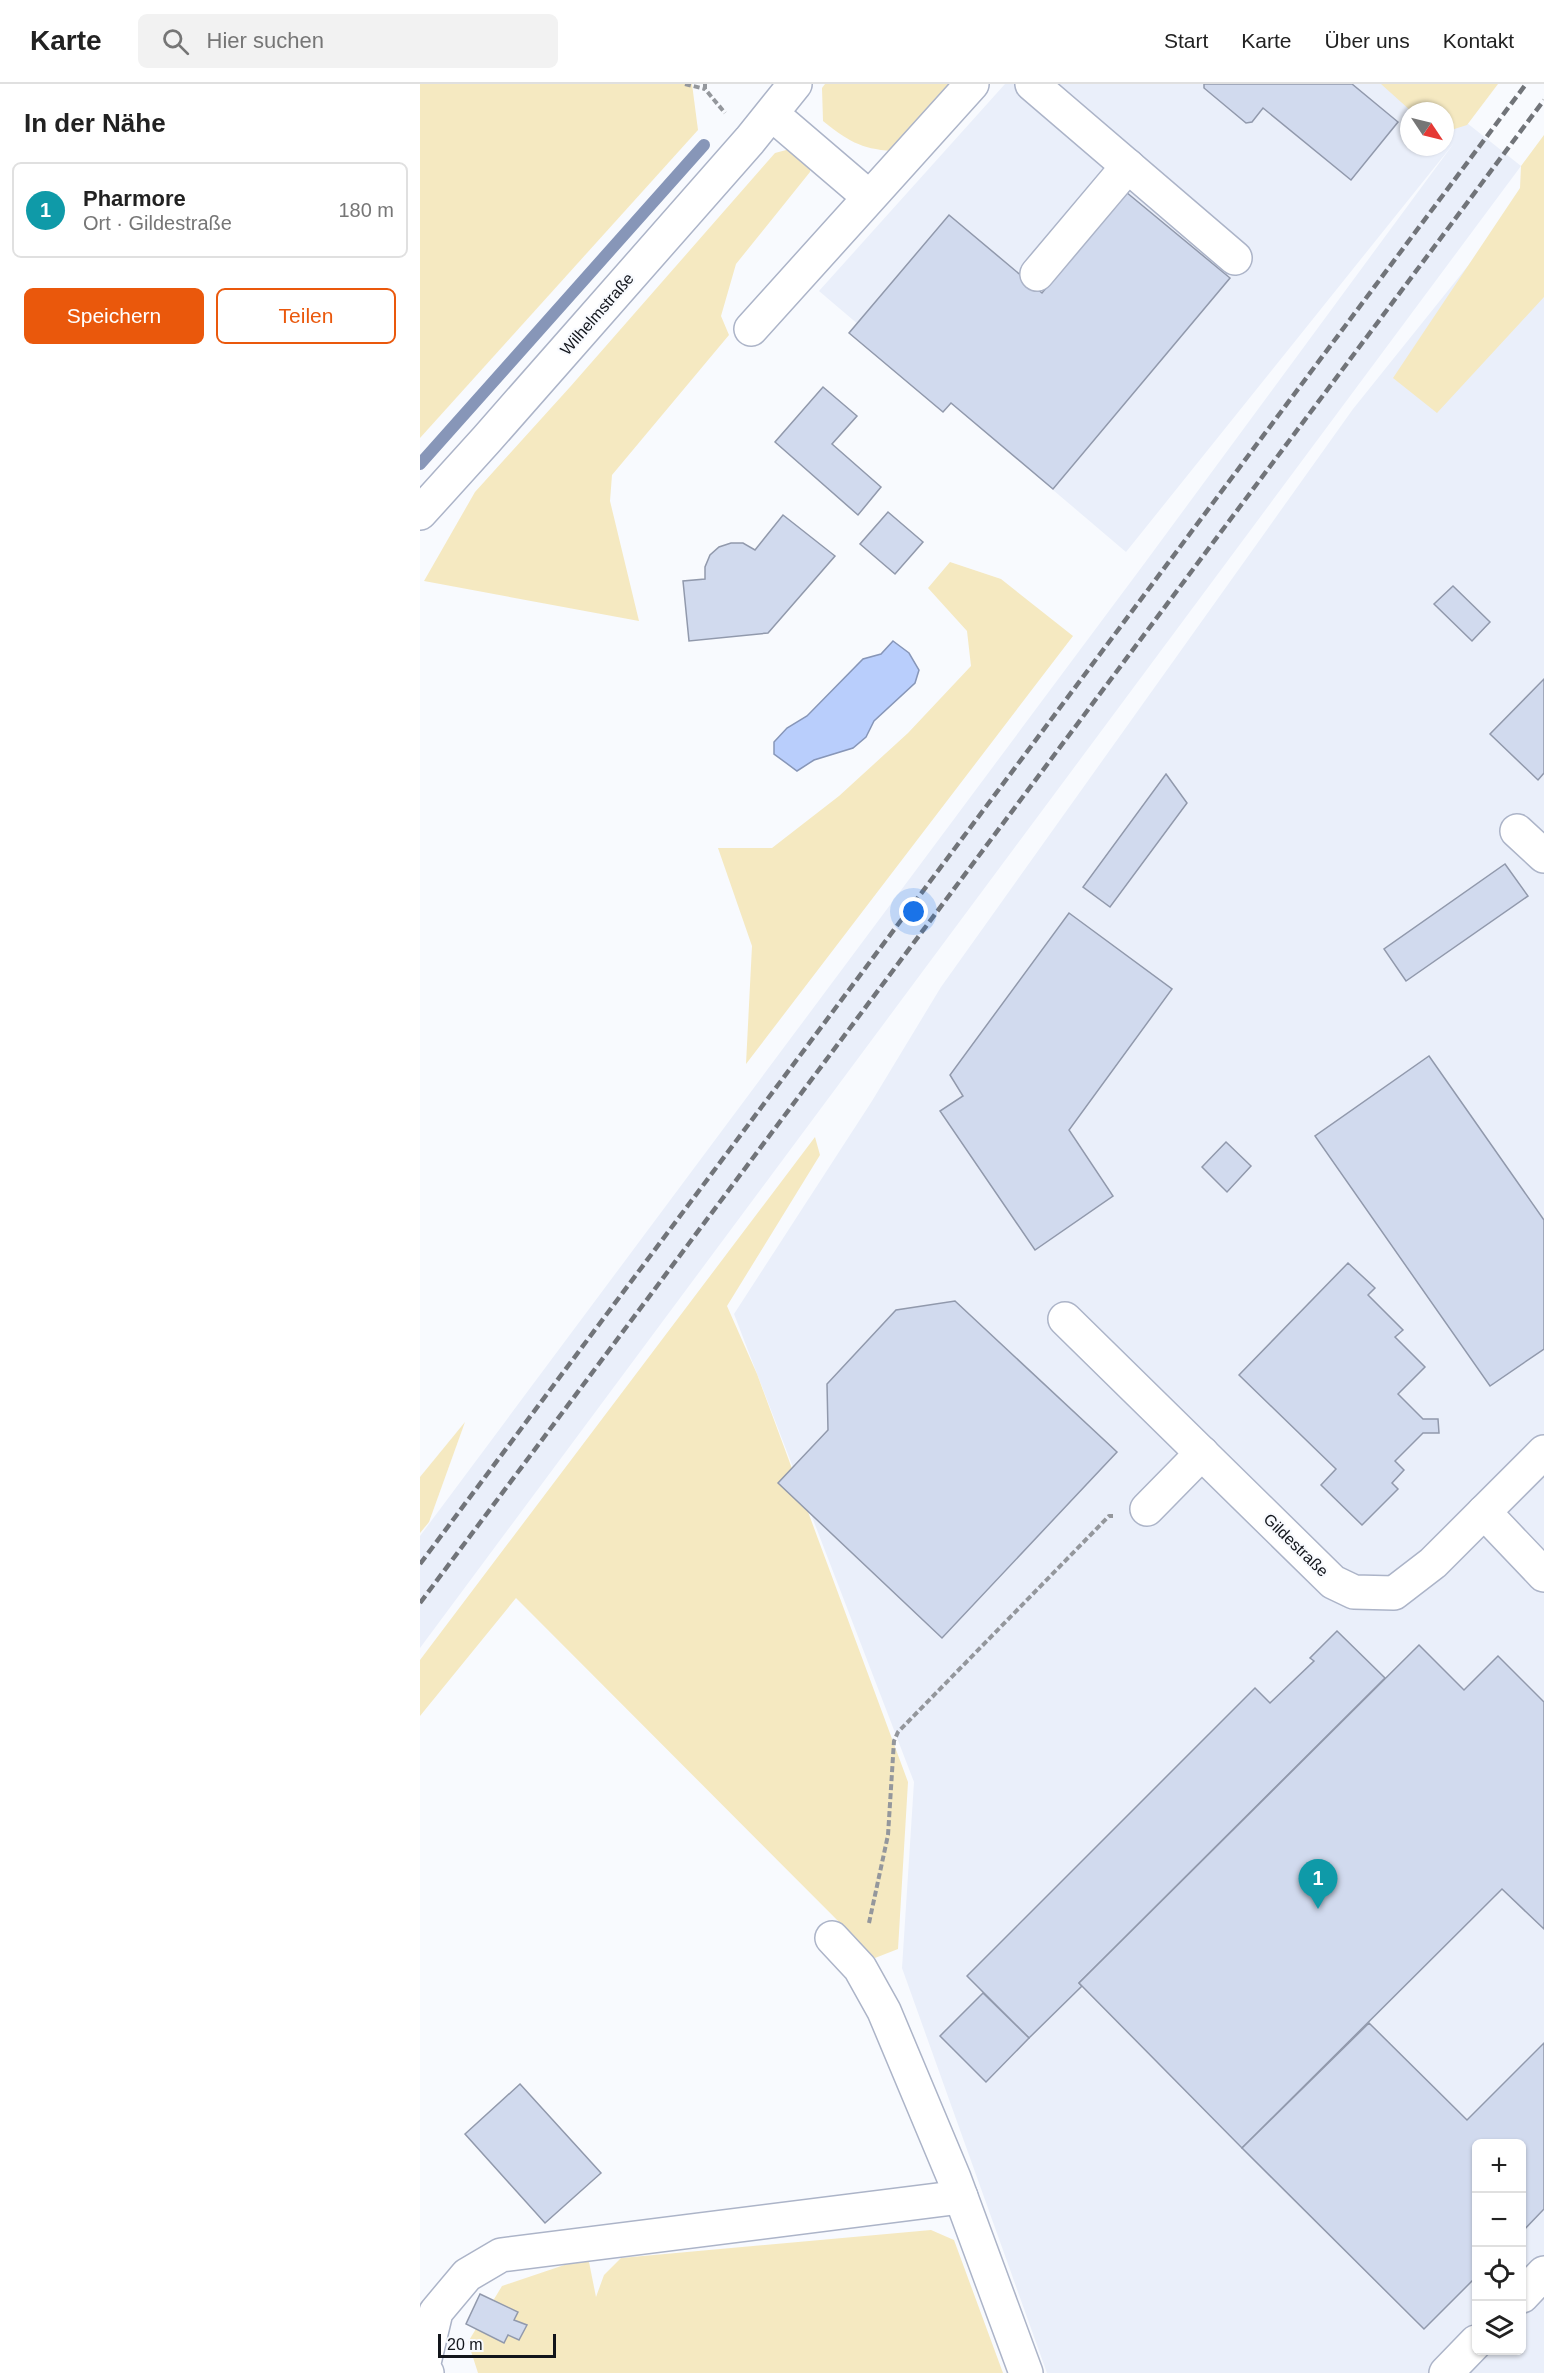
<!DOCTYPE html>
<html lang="de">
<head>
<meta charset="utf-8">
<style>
	body { margin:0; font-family:Arial,sans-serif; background:#f2f2f2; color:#222 }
	.controls { position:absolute; right:18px; bottom:18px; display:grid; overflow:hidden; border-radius:9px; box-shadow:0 2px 4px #0004 }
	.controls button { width:54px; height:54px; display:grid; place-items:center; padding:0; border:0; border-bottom:2px solid #e0e0e0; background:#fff; color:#222; font:30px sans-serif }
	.compass { position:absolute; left:980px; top:18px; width:54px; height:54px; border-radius:50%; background:#fff; box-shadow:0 2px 4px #0004; rotate:125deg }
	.scale { position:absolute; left:18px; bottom:15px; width:118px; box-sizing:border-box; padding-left:6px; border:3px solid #12151b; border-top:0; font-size:16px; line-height:21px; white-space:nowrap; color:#12151b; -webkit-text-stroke:4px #f8fafe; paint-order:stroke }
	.you { position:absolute; left:494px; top:828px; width:21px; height:21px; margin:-15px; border:4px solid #fff; border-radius:50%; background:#1a73e8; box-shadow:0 0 0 9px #1a73e833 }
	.badge { display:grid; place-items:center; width:39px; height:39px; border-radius:50%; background:#ea580c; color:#fff; font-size:20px; font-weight:700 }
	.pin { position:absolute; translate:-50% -50px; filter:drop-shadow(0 2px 3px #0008) }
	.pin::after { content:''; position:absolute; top:32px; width:21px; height:18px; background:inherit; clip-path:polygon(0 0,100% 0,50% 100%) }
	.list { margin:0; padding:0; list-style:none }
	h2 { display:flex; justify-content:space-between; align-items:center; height:78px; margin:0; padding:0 24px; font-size:26px }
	h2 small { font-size:20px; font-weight:400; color:#767676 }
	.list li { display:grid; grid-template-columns:39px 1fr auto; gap:18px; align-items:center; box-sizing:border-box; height:96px; margin:0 12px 12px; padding:0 12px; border:2px solid #e0e0e0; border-radius:9px }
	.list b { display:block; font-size:22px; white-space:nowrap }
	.list p { margin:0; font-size:20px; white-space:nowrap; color:#767676 }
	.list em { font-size:20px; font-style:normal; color:#767676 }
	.actions { display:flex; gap:12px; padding:18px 24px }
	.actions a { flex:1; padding:14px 0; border:2px solid #ea580c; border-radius:9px; text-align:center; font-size:21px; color:#ea580c }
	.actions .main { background:#ea580c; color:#fff }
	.icon { flex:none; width:33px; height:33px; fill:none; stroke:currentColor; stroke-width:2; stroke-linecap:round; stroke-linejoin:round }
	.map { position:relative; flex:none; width:1124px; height:2289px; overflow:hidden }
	header { display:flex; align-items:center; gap:36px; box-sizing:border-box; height:84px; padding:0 30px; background:#fff; border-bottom:2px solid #e0e0e0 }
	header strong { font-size:28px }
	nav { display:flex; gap:33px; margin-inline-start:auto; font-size:21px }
	.search { width:420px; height:54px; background:#f2f2f2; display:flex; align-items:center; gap:15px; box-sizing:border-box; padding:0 21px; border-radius:9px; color:#767676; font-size:22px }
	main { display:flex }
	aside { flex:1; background:#fff }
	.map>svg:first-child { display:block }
	.built { fill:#eaeffa; fill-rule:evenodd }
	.green { fill:#f5e9c1 }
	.water { fill:#b9cefc; stroke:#8796b8; stroke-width:1.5 }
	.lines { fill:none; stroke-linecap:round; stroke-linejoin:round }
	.stream { stroke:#8796b8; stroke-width:12 }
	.building { fill:#d1daee; stroke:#9199ac; stroke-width:1.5 }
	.minor-casing { stroke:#acb4c8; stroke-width:36 }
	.path { stroke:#94979c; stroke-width:4; stroke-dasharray:6 3; stroke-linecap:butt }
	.minor { stroke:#fff; stroke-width:33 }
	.rail { stroke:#717479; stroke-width:4.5; stroke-dasharray:9 4.5; stroke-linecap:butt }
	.labels { text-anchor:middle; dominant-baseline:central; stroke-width:4.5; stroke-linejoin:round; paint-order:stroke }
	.street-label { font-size:16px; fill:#12151b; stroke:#f8fafe }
</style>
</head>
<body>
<header>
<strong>Karte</strong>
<div class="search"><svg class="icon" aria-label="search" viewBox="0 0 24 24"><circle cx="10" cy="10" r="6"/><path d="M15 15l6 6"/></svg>Hier suchen</div>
<nav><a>Start</a><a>Karte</a><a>Über uns</a><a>Kontakt</a></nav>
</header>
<main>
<aside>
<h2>In der Nähe<small></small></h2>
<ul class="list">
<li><span class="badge" style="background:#0f9aa8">1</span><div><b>Pharmore</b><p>Ort · Gildestraße</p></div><em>180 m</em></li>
</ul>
<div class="actions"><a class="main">Speichern</a><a>Teilen</a></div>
</aside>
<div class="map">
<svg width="1124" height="2289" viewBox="0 0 1124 2289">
	<rect width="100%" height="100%" fill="#f8fafe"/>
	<g class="built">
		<path d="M585 0H998L1101 82 0 1564V1452L724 480 1034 59 706 468 399 207ZM989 27H1025V63H989Z"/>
		<path d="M1124 87V2289H627L482 1884 494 1698 314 1230 452 1017 521 903 933 325ZM1056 2060H1102V2266H1056Z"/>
	</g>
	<g class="green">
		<polygon points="0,0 272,0 278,46 0,354"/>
		<path d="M405 0H537L472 67C440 65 427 56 403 37L402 4Z"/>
		<polygon points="961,0 1078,0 1047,41 1025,48 1025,27 991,27"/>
		<polygon points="1124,51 1124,213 1017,329 973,294 1100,104 1101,82"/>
		<polygon points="370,65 392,73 390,88 316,180 301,232 309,251 192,391 190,417 219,537 4,497 55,408 150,303 355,69"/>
		<polygon points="530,478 581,495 653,552 326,980 332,862 298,764 352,764 419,712 488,649 551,582 547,547 508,504"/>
		<polygon points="395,1053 400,1071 307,1222 337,1290 488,1698 478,1865 455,1874 96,1514 0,1632 0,1576"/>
		<polygon points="45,1338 9,1438 0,1449 0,1393"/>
		<polygon points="511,2146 534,2156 583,2289 58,2289 48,2258 82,2202 168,2173 176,2213 184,2191 201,2174"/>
	</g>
	<polygon class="water" points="473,557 489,569 499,586 495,599 454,637 446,653 433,664 394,676 377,687 354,670 354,658 367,644 387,632 443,575 461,570"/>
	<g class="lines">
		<polyline class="stream" points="0,380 284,61"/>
	</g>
	<g class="building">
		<polygon points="784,0 932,0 978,38 931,96 843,24 832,38 826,39 784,4"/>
		<polygon points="706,108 810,194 633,405 531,319 523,328 429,249 529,131 622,209"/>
		<polygon points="403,303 437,332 412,360 461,403 438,431 355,358"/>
		<polygon points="468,428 503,458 475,490 440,460"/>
		<polygon points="363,431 415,472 348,549 269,557 263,497 285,495 285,483 290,471 299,463 311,459 323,459 335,466"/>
		<polygon points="1033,502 1070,538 1052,557 1014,520"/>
		<polygon points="1124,595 1124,689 1118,696 1070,650"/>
		<polygon points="746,690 767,719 690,823 663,803"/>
		<polygon points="1085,780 1108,812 986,897 964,865"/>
		<polygon points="649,829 752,905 649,1046 693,1112 615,1166 520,1027 543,1012 530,991"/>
		<polygon points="1009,972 1124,1136 1124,1265 1070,1302 895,1052"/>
		<polygon points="806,1058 831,1082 807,1108 782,1083"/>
		<polygon points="928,1179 955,1204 948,1211 983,1246 975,1253 1005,1283 978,1310 1003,1335 1018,1335 1019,1349 1003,1349 975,1377 984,1386 972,1399 978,1405 942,1441 901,1401 916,1385 819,1291"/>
		<polygon points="535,1217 697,1368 522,1554 358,1399 408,1346 407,1300 476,1226"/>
		<polygon points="917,1547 965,1594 659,1899 662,1902 609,1954 547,1892 835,1604 850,1619 894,1577 890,1574"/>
		<polygon points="999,1561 1044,1606 1078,1572 1124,1618 1124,1845 1082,1805 822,2064 659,1899"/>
		<polygon points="563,1909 609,1954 566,1998 520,1952"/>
		<polygon points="949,1939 1047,2036 1124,1959 1124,2125 1102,2148 1102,2060 1056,2060 1056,2193 1004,2245 822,2064"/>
		<polygon points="100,2000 181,2089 125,2139 45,2050"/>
		<polygon points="60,2210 98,2228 94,2236 107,2241 99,2256 88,2251 84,2259 46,2240"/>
	</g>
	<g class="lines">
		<defs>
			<g id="minor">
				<polyline points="612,0 815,174"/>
				<polyline points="352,30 449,113"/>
				<polyline points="617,190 708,82"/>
				<polyline points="331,245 552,0"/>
				<polyline points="0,429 67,355 330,56 375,0"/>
				<polyline points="1097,747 1124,772"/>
				<polyline points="645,1235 913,1498 934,1508 974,1509 1013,1479 1124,1368"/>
				<polyline points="727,1425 782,1369"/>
				<polyline points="1064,1428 1124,1491"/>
				<polyline points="412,1854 440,1884 464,1927 534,2094 606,2289"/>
				<polyline points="1102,2212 1124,2189"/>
				<polyline points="7,2289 3,2283 16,2228 47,2191 81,2171 541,2113"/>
				<polyline points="1026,2289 1056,2258"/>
			</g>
		</defs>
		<use href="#minor" class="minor-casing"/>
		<g class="path">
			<polyline points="265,0 285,5"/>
			<polyline points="285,0 285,5 305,29"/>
			<polyline points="449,1839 468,1751 474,1657 478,1648 689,1432 693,1432"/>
		</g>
		<use href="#minor" class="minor"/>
		<g class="rail">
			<polyline points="0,1480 1106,0"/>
			<polyline points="0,1519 1124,16"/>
		</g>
	</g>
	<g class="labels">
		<g class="street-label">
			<text transform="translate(177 230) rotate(-49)">Wilhelmstraße</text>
			<text transform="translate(876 1461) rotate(44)">Gildestraße</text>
		</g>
	</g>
</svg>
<div class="controls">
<button>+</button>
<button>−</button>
<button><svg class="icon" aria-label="locate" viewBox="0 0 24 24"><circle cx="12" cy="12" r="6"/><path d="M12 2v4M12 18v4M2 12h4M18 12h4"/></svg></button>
<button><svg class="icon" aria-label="layers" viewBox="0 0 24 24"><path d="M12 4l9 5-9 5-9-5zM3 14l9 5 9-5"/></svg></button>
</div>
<svg class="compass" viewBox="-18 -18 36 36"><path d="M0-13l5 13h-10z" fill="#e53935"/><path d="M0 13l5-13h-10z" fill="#767676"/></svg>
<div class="scale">20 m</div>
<div class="you"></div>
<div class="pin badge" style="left:898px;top:1825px;background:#0f9aa8">1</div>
</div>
</main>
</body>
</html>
